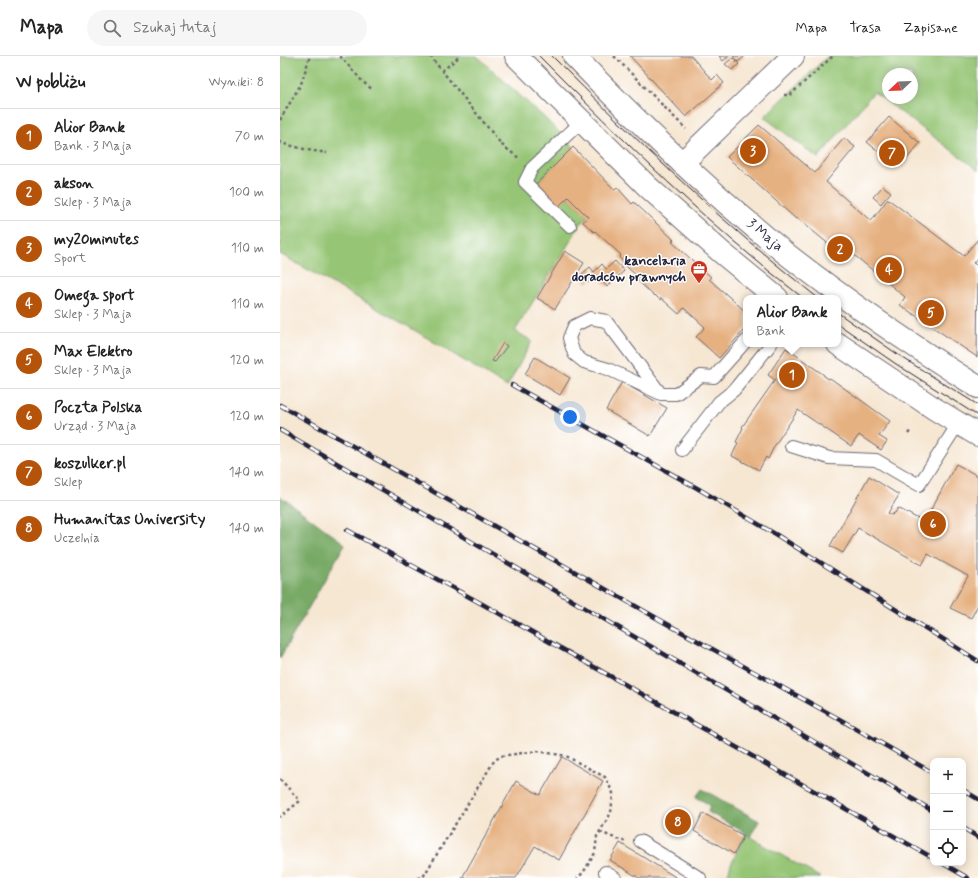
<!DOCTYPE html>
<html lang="pl">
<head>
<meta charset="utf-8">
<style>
	body { margin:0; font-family:Mynerve,sans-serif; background:#f6f6f6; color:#222 }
	.controls { position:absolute; right:12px; bottom:12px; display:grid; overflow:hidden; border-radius:8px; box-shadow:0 2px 10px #0003 }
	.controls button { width:36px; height:36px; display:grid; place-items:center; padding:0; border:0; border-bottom:1px solid #e0e0e0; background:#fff; color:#222; font:20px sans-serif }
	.compass { position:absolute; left:602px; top:12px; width:36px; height:36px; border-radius:50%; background:#fff; box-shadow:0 2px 10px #0003; rotate:247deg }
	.you { position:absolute; left:290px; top:361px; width:14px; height:14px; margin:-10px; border:3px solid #fff; border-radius:50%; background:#1a73e8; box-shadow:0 0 0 6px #1a73e833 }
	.badge { display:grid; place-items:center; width:26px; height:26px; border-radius:50%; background:#b45309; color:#fff; font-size:13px; font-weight:700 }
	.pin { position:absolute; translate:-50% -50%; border:2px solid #fff; box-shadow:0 1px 4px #0006 }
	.popup { position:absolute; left:463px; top:239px; width:98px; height:52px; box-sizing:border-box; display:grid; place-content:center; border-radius:8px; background:#fff; filter:drop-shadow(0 1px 3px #0005); font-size:13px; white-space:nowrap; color:#767676 }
	.popup b { font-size:15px; color:#222 }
	.popup::after { content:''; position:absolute; left:50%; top:100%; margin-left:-8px; border:8px solid transparent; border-top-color:#fff }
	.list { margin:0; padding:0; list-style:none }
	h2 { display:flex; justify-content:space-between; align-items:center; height:52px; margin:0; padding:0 16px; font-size:17px }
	h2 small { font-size:13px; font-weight:400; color:#767676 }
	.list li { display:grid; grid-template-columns:26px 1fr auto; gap:12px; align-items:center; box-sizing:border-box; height:56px; padding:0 16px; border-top:1px solid #e0e0e0 }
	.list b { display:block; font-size:15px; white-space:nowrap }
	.list p { margin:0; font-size:13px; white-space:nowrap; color:#767676 }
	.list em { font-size:13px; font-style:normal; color:#767676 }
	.icon { flex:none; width:22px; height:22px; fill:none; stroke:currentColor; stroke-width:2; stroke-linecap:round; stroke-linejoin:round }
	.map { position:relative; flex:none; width:698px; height:822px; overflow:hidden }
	header { display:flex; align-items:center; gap:24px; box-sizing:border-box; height:56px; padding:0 20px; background:#fff; border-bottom:1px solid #e0e0e0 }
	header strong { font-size:19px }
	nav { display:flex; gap:22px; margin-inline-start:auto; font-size:14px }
	.search { width:280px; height:36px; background:#f6f6f6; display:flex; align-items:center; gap:10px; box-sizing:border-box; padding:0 14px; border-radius:22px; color:#767676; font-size:15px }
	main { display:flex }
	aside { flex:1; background:#fff }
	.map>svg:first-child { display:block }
	.green { fill:#95c574; stroke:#5c7458; fill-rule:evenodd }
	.forest { fill:#78aa66; stroke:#4d6650 }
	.building { fill:#e6b181 }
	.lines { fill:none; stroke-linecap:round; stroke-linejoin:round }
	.lane-casing { stroke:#6c6770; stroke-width:14 }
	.street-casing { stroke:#6c6770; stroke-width:24 }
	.secondary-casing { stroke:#6c6770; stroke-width:24 }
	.path { stroke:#6c6770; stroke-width:2.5; stroke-dasharray:3 3; stroke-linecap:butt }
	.lane { stroke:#fff; stroke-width:12 }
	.street { stroke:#fff; stroke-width:22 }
	.secondary { stroke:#fff; stroke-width:22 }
	.tram { stroke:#22223b; stroke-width:1 }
	.rail-casing { stroke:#22223b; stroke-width:4.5 }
	.rail { stroke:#fff; stroke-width:3; stroke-dasharray:9; stroke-linecap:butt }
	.labels { text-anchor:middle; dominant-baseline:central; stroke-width:3; stroke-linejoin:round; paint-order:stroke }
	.street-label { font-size:14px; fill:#22223b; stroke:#fff }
	.poi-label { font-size:14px; font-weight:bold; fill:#22223b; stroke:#fff; text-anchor:end }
</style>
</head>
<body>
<header>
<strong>Mapa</strong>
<div class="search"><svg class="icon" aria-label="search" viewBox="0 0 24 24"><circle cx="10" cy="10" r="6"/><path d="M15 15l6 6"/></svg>Szukaj tutaj</div>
<nav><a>Mapa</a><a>Trasa</a><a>Zapisane</a></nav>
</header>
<main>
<aside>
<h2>W pobliżu<small>Wyniki: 8</small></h2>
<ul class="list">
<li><span class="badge">1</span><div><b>Alior Bank</b><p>Bank · 3 Maja</p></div><em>70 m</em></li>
<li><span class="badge">2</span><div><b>akson</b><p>Sklep · 3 Maja</p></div><em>100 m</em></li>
<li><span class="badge">3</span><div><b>my20minutes</b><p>Sport</p></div><em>110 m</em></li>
<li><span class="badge">4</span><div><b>Omega sport</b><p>Sklep · 3 Maja</p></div><em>110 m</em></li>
<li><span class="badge">5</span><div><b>Max Elektro</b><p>Sklep · 3 Maja</p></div><em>120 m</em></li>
<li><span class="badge">6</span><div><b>Poczta Polska</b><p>Urząd · 3 Maja</p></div><em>120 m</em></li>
<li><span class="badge">7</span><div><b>koszulker.pl</b><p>Sklep</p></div><em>140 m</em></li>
<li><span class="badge">8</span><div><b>Humanitas University</b><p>Uczelnia</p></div><em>140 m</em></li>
</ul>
</aside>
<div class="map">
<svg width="698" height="822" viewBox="0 0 698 822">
	<rect width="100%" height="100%" fill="#fff"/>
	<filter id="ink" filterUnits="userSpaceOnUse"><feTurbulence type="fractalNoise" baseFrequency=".025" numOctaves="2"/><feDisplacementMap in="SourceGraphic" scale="8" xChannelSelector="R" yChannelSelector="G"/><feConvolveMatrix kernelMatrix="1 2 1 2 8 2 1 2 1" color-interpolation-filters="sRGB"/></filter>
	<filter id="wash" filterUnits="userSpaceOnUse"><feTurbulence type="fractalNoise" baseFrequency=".012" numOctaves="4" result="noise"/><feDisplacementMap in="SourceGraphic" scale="16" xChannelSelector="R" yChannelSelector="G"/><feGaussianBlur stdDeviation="0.9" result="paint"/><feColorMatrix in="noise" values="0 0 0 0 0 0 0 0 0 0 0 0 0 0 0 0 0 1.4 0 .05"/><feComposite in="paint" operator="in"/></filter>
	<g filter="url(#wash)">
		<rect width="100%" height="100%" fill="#f6e7d3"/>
		<g class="green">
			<polygon points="0,0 197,0 269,66 294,91 256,128 278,150 288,141 308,161 302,166 235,275 252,285 227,331 131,272 0,198"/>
			<path d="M548 0H698V114L594 36 538 102 484 61ZM608 18H632V42H608Z"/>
			<polygon points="466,777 470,781 541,822 447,822 451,808"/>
		</g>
		<g class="forest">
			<polygon points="0,440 65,488 0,602"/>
			<polygon points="422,733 479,765 470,781 466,777 428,756 430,749 416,741"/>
		</g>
		<g id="blocks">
			<g class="building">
				<polygon points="350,0 411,0 432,24 437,19 444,27 406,61"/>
				<polygon points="439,0 449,0 443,5"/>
				<polygon points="453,0 465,0 458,6"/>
				<polygon points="453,2 459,8 452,14 445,8"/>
				<polygon points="609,61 640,87 621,110 615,105 612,108 603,101 604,100 587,86"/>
				<polygon points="479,69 535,117 564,82 575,91 546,126 591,165 608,143 684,200 698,183 698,201 693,207 698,210 697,301 620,249 625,241 568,194 562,202 550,192 551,190 517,162 516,163 447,101"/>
				<polygon points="293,91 335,134 337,131 352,148 354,146 394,184 392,186 431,221 429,223 466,256 466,272 439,302 416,281 425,271 404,252 399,258 381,242 380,244 375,239 374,240 356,223 358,221 348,212 339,201 341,199 315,175 314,176 303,166 308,161 288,141 278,151 256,128"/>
				<polygon points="603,130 611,136 601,148 593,141"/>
				<polygon points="285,195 304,207 275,253 257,242"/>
				<polygon points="335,205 344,215 327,231 317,219 307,227 301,219 310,211 314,216 322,208 326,213"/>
				<polygon points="223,287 227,290 215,306 212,305"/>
				<polygon points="506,292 544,319 544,320 549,323 550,322 610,365 599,380 607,385 601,394 579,379 571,390 518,354 495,389 488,403 486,401 479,414 452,400 458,387 456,386 463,372 462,371 495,324 488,319"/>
				<polygon points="255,301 290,322 280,339 245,318"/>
				<polygon points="342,326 387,352 370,380 326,354"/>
				<polygon points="676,408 698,420 698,549 691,562 670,552 688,520 648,498 642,509 578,472 563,497 550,490 589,420 619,439 608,457 612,459 614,457 615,457 618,452 644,466"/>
				<polygon points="282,701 323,725 279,804 255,790 236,822 182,822 236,725 260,739"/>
				<polygon points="423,757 464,780 454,798 414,775"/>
				<polygon points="340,787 397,822 359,822 330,804"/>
			</g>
		</g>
	</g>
	<g filter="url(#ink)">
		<use href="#blocks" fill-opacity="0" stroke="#6c6770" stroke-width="1"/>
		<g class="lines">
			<defs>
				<g id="lane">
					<polyline points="290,170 245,126 252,112 301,66"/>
					<polyline points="381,338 328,313 304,306 294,298 289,282 294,270 310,262 326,265 381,338 396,338 421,320 434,321 466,285"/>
					<polyline points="511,390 549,402 596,404 639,429 678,368"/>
					<polyline points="402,394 439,346 454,334 491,288"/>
					<polyline points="360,785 420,822"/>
					<polyline points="325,816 335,822"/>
				</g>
				<polyline id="street" points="402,107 513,0"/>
				<g id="secondary">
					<polyline points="236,0 368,131 441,196 497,242"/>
					<path d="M294 0C360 69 430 136 504 196 566 245 631 289 698 331"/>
					<polyline points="558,288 655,353 698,379"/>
				</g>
			</defs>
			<use href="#lane" class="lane-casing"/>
			<use href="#street" class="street-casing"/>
			<use href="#secondary" class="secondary-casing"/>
			<g class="path">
				<polyline points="60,0 83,26 93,34"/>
				<polyline points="150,0 222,89 240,103"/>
				<polyline points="334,0 406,73"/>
				<polyline points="162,15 180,0"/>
				<polyline points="504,39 510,39 553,0"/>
				<polyline points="0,64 21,28 30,0"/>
				<polyline points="0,85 1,87 28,94 47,97"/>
				<polyline points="628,378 631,374"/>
				<polyline points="0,723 20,745 0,761"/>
				<polyline points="320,776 342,785 345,785"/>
				<polyline points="138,822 143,821 214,705 221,700 257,695 286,700 325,721 333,737 331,757 317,780 315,797 303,817 297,822"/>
			</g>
			<use href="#lane" class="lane"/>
			<use href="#street" class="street"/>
			<use href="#secondary" class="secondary"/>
			<g class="tram">
				<path d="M259 0C344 85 428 169 523 242"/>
				<path d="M272 0C357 85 443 168 538 242"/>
				<polyline points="558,257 623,302 698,349"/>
				<polyline points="558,268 616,308 698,360"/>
			</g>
			<defs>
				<g id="rail">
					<polyline points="232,329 417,432 495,478 698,605"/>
					<polyline points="0,349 389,569 561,664 653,717"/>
					<polyline points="0,374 653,755"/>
					<polyline points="67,474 204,549 653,802"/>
					<polyline points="683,734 698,743"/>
					<polyline points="683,772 698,781"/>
					<polyline points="662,807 688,822"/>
				</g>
			</defs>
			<use href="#rail" class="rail-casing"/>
			<use href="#rail" class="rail"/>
		</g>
	</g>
	<defs>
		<symbol id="office-pin" viewBox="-11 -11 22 30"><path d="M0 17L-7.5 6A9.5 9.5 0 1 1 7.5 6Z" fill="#c8321e" stroke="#fff"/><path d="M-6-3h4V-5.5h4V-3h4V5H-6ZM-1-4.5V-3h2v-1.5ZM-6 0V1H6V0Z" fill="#fff"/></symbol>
	</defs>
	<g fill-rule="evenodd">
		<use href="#office-pin" x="409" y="203" width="20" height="27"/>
	</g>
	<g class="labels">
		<g class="street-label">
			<text transform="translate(485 179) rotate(40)">3 Maja</text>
		</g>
		<g class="poi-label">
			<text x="406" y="205">kancelaria<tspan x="406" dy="16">doradców prawnych</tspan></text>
		</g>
	</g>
</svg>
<div class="controls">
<button>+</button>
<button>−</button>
<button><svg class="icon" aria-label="locate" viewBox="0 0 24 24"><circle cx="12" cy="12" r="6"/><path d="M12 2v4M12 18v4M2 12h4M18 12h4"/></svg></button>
</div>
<svg class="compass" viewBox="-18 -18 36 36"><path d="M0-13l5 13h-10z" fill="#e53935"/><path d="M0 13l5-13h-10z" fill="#767676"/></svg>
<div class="you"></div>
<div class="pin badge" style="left:512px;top:319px">1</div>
<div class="popup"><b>Alior Bank</b>Bank</div>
<div class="pin badge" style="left:560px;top:193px">2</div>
<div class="pin badge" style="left:473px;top:95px">3</div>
<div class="pin badge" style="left:609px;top:214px">4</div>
<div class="pin badge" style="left:651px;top:257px">5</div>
<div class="pin badge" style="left:653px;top:468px">6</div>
<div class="pin badge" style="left:612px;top:97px">7</div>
<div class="pin badge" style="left:398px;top:766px">8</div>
</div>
</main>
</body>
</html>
